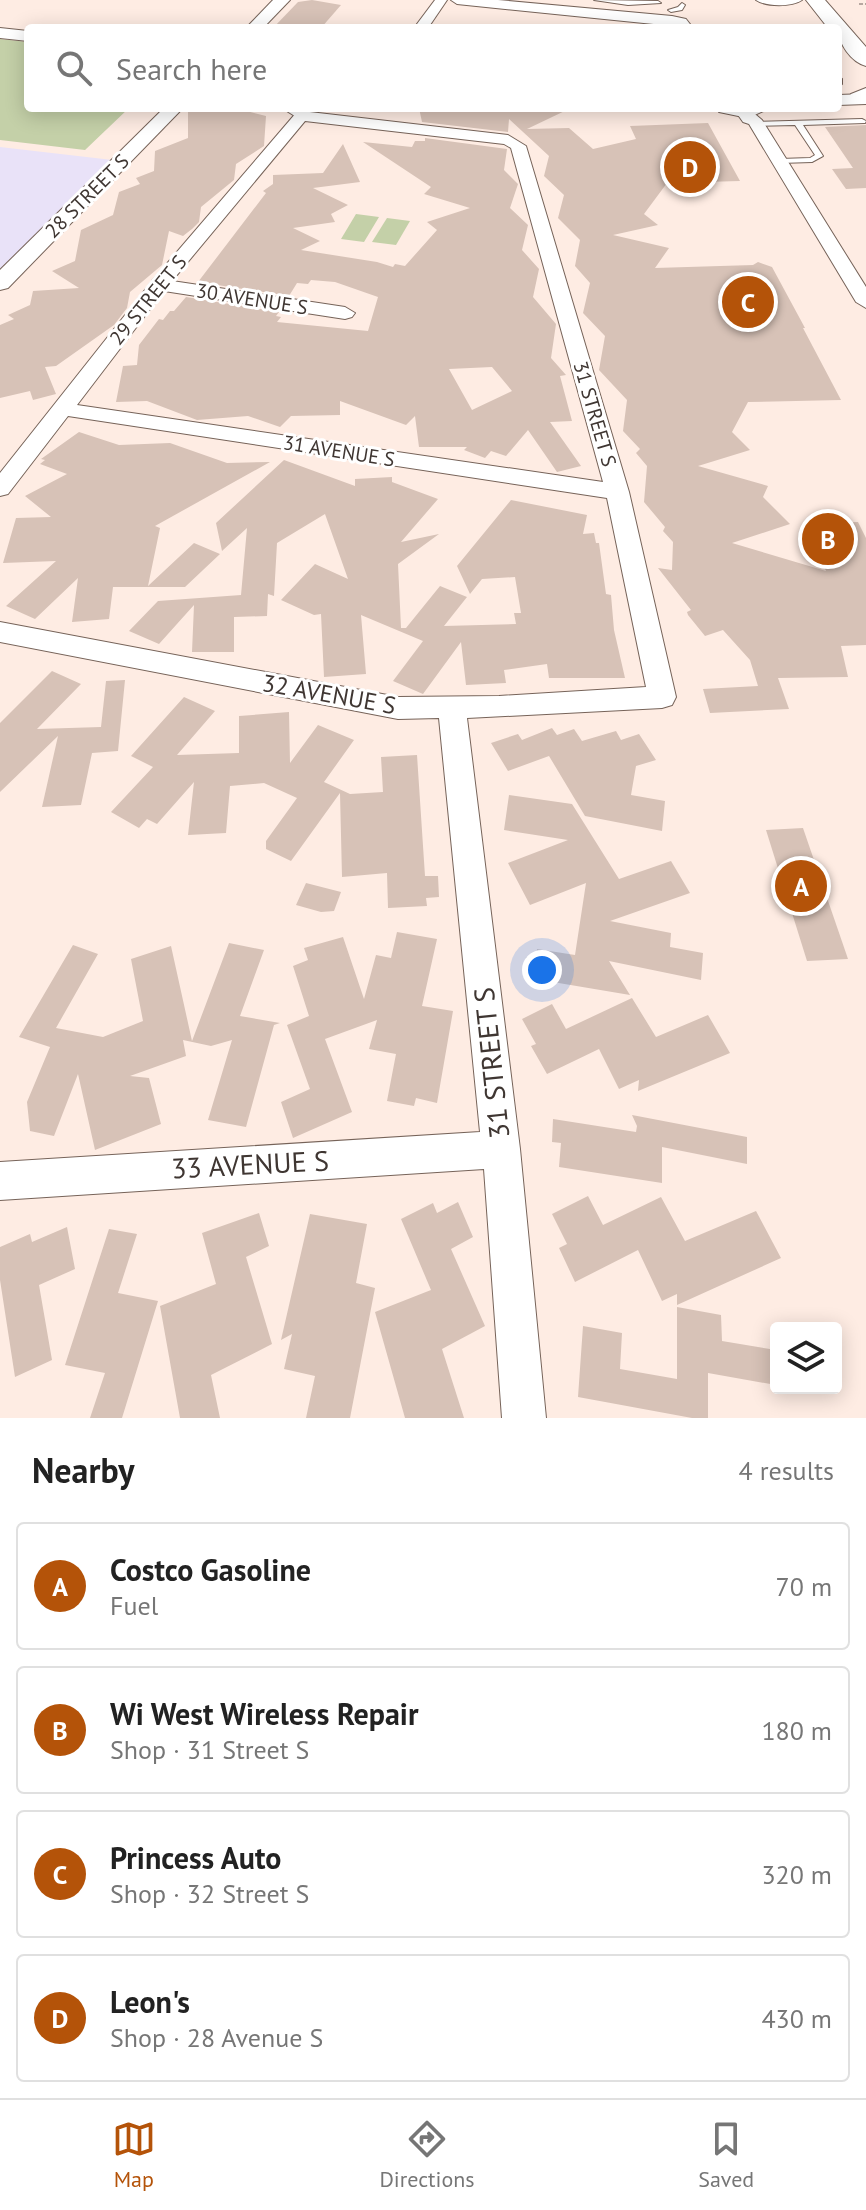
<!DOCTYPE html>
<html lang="en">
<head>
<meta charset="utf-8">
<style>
	body { margin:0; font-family:"PT Sans",sans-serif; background:#f6f6f6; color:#222 }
	.controls { position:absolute; right:24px; bottom:24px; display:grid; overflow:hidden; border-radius:8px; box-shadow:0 4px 20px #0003 }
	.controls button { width:72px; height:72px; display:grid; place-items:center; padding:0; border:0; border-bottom:2px solid #e0e0e0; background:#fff; color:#222; font:40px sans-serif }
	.you { position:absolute; left:542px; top:970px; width:28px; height:28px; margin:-20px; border:6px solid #fff; border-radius:50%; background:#1a73e8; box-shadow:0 0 0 12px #1a73e833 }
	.badge { display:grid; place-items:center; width:52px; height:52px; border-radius:50%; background:#b45309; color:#fff; font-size:26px; font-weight:700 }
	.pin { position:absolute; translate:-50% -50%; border:4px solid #fff; box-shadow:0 2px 8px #0006 }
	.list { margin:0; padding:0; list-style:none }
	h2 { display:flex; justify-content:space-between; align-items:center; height:104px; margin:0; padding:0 32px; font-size:34px }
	h2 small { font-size:26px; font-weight:400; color:#767676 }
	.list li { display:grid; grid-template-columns:52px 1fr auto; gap:24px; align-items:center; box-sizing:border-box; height:128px; margin:0 16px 16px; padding:0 16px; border:2px solid #e0e0e0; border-radius:8px }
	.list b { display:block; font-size:30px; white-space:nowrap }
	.list p { margin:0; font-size:26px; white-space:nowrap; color:#767676 }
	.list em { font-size:26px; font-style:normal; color:#767676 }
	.icon { flex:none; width:44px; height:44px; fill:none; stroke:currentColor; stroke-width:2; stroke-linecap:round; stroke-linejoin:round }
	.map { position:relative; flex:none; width:866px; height:1418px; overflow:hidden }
	.search { position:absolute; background:#fff; box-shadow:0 4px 20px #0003; left:24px; right:24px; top:24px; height:88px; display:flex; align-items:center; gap:20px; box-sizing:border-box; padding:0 28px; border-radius:8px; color:#767676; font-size:30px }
	.sheet { height:680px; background:#fff }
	nav { display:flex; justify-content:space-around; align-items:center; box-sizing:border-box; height:112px; border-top:2px solid #e0e0e0; background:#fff; font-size:22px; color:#767676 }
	nav a { display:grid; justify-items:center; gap:4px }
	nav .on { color:#b45309 }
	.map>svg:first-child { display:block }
	.education { fill:#e9e2f8 }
	.green { fill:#c4d0a8 }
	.building { fill:#d7c2b7; fill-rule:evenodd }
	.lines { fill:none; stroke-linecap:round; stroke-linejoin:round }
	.service-casing { stroke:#766359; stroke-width:2 }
	.minor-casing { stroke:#766359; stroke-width:2 }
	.tertiary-casing { stroke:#766359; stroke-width:2 }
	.primary-casing { stroke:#766359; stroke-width:2 }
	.path { stroke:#b6a7a0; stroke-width:2; stroke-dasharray:4 2; stroke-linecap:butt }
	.service { fill:#fff; fill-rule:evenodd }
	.minor { fill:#fff; fill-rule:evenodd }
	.tertiary { fill:#fff; fill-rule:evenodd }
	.primary { fill:#fff; fill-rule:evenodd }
	.labels { text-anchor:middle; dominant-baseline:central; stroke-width:6; stroke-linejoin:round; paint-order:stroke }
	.far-street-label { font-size:20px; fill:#3f3632; stroke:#fff }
	.street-label { font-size:24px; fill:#3f3632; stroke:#fff }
	.near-street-label { font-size:28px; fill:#3f3632; stroke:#fff }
</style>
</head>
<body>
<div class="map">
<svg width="866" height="1418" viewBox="0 0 866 1418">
	<rect width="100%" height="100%" fill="#feece3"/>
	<polygon class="education" points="0,147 121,161 0,283"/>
	<g class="green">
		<polygon points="0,39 28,42 28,108 129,108 85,150 0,140"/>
		<polygon points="356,214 379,217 364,242 341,239"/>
		<polygon points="387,218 410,221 396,245 372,242"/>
	</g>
	<g class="building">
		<polygon points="312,0 341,5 321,28 273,28 298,2"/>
		<polygon points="188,108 235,108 266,116 264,146 236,164 234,180 201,207 199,222 192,229 183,236 169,231 162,265 130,292 127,308 114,325 56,366 45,367 56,394 33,400 30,391 0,398 0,325 14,319 8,315 30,305 33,291 79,288 52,271 75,261 81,230 113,215 119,192 140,184 136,178 154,171 155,151 188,138"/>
		<polygon points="419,108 571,108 527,129 569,128 593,149 636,139 630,126 708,123 740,181 667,183 644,214 658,225 613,235 669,248 655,268 753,265 758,262 772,267 805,328 803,328 841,400 748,402 732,432 750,450 698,466 768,486 763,497 790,524 732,543 826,571 806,524 858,522 866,538 866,645 841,646 848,677 778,678 789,709 710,713 703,689 758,686 750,660 723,630 705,636 688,615 687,612 691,610 658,568 672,570 673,542 663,531 665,527 644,502 647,466 636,453 640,449 623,431 627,400 599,370 605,336 583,313 590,283 575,266 580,240 558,218 564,195 544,176 549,156 509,119 508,132 422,122"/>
		<polygon points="866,125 866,188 846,189 832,169 853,168 825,127"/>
		<path d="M425 138 507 149 504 170 518 184 510 208 528 225 522 250 539 269 533 297 556 324 551 358 566 375 560 376 572 421 550 422 581 466 557 472 528 430 506 456 491 451 485 458 464 450 467 447H419L415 416 406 425 340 401V415L291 416 280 427 248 416 197 420 147 401 116 402 123 366 137 365 139 345 159 319 163 320 170 311H174L186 297 279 312 276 316 281 317 277 322 368 331 378 297 335 282 311 280 308 284 297 283 289 296 198 282 266 193 263 191 273 184V175L323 173 343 144 360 182 313 188 348 205 331 214 335 222 293 228 320 241 301 250 377 262 393 267 395 264 405 266 437 230 427 222 470 208 424 194 431 187 363 142 412 147 415 141H425ZM492 367 512 391 472 410 449 369Z"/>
		<polygon points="79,432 119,445 170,443 227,463 270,462 155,526 160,528 148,586 194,543 220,554 185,587 113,587 109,619 72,622 78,578 35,619 6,606 56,561 3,563 16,518 51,517 25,496 67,474 40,464 45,460 41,459"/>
		<polygon points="284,460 355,486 355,479 392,477 392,482 438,499 401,542 439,534 398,564 401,628 406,628 440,586 467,597 444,626 516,624 514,613 521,613 515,577 482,579 470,594 457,566 511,500 587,515 583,534 594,533 596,543 599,543 606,594 611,595 614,630 625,678 549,678 547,664 504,670 506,683 466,685 461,642 423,694 393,681 423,641 361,615 366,674 324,677 321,614 314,615 281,600 315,564 348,579 325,514 277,543 274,596 268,594 267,616 234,617 234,652 192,652 194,605 159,644 129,631 158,601 241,595 247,528 222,551 216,523"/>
		<polygon points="52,671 81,684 37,729 101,727 106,681 125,680 118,751 92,753 81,805 42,807 58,736 0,792 0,723"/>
		<polygon points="184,697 215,711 177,755 239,753 239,716 289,712 290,763 318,725 354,740 324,782 350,794 383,792 381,757 417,755 425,876 438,876 439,897 426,898 427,906 388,908 387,873 342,877 340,793 291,861 266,849 266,841 297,798 264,783 230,786 226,833 188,835 194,782 157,824 147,819 139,828 111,812 153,767 131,756"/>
		<polygon points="552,728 557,735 574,729 582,741 616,731 621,740 639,734 656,760 636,766 631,795 665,801 662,831 585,816 549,756 508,771 491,743 518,734 522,740"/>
		<polygon points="509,795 572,804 619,879 671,861 690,893 610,921 671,933 670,947 703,953 701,980 609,961 630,995 523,977 526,957 536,959 537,949 575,955 586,883 530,905 508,863 568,840 504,830"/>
		<polygon points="803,828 848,959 807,961 766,830"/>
		<polygon points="306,883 341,892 334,911 321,912 296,905"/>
		<polygon points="397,932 437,939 422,1006 453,1011 437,1103 416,1098 414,1106 387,1101 396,1054 369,1049 377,1020 325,1039 352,1112 293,1138 281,1102 310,1089 287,1025 309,1016 293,966 308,960 304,948 343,937 364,999 376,955 391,958"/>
		<polygon points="229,943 264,950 240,1016 280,1023 274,1025 246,1127 208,1120 232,1040 211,1046 183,1040 186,1056 130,1076 149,1078 161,1124 95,1150 78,1074 54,1136 30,1131 27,1102 50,1047 19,1037 73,945 98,954 56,1028 103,1037 143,1021 131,959 171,946 192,1041"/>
		<polygon points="632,998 656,1037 708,1015 730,1053 638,1091 639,1080 619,1089 599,1049 547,1074 531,1046 536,1044 522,1019 552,1004 566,1029"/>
		<polygon points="632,1115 747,1137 747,1164 662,1147 662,1183 559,1167 561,1143 552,1142 553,1119 636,1132 637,1126"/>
		<polygon points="588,1196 603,1225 661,1197 685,1241 756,1211 781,1258 677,1305 677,1294 662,1301 638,1250 575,1282 559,1248 567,1244 552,1214"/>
		<polygon points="458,1202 473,1237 451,1249 485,1326 442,1349 464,1418 405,1418 375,1312 431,1290 401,1219 433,1203 437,1213"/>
		<polygon points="259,1213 269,1246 246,1257 272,1344 211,1375 220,1418 180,1418 160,1306 216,1284 202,1233"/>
		<polygon points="310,1214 367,1224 356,1283 375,1288 350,1418 306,1418 315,1376 284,1369 292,1334 281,1340"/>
		<polygon points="67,1227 75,1269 39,1285 52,1360 15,1377 0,1280 0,1247 30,1234 32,1242"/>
		<polygon points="109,1229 137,1234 118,1293 158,1301 122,1418 90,1418 105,1373 65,1365"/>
		<polygon points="677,1307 721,1315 722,1341 776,1350 776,1385 708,1373 708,1418 692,1418 578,1397 583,1326 622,1333 620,1369 677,1379"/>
	</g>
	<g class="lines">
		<defs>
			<g id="service">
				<polygon points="594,0 658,1 661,3 628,5"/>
				<polygon points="682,3 685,5 682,10 671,12 668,10 678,7"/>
				<polygon points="838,77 842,79 842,84 838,86"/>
				<polygon points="282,108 292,108 305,116 298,118"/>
				<polygon points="862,119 866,121 865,123 803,125 823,156 812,162 780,163 776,161 780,159 810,158 815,155 795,125 756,126 752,124 756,122"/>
			</g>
			<g id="minor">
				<polygon points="435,0 447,0 428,28 414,28"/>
				<polygon points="451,0 498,0 672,16 686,19 693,28 457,4"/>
				<path d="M756 0H802C792 7 766 7 756 0Z"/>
				<polygon points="739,109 749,109 762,120 866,287 866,308 856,302 749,124 743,122 736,112"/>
				<path d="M301 111 508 135 526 146 629 492 676 697 672 705 662 708 467 718 520 1149 546 1418H502L484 1169 0 1200V1162L480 1132 439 718 398 719 0 642V622L398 697 499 696 646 687 607 498 68 416 8 494 0 496V473L152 281 296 113ZM305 121 504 144 511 148 603 482 77 405 164 291 345 319 352 317 355 313 345 307 172 281Z"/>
			</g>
			<g id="tertiary">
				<polygon points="273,0 290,0 263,28 246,28"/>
				<polygon points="0,28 28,31 28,41 0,38"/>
				<polygon points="866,94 866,104 838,105 838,95"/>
				<polygon points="164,108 183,108 8,288 0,290 0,270"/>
				<polygon points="716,108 770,108 748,118 719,112"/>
			</g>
			<g id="primary">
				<path d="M806 0H825L866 47V66C851 62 838 43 838 28H828Z"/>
				<polygon points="866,88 866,104 851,104 848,99 851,94"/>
			</g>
		</defs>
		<use href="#service" class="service-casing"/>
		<use href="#minor" class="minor-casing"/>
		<use href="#tertiary" class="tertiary-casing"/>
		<use href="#primary" class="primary-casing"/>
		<polyline class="path" points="859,4 866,4"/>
		<use href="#service" class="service"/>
		<use href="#minor" class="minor"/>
		<use href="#tertiary" class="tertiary"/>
		<use href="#primary" class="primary"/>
	</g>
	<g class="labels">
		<g class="far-street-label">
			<text transform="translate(87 196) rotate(-45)">28 STREET S</text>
			<text transform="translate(252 299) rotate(9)">30 AVENUE S</text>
			<text transform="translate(148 300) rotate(-51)">29 STREET S</text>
			<text transform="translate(595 414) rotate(74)">31 STREET S</text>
			<text transform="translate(339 451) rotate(9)">31 AVENUE S</text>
		</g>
		<g class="street-label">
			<text transform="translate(329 694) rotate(10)">32 AVENUE S</text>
		</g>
		<g class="near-street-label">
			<text transform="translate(491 1063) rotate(-96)">31 STREET S</text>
			<text transform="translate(250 1164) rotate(-3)">33 AVENUE S</text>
		</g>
	</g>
</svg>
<div class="controls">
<button><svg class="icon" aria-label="layers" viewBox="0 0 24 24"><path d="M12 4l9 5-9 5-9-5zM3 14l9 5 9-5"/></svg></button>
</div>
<div class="you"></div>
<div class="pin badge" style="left:801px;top:886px">A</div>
<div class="pin badge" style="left:828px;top:539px">B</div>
<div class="pin badge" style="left:748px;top:302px">C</div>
<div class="pin badge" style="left:690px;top:167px">D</div>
<div class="search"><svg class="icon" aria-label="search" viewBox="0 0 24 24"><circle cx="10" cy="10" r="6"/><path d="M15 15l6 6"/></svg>Search here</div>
</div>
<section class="sheet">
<h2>Nearby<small>4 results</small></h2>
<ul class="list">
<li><span class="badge">A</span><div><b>Costco Gasoline</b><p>Fuel</p></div><em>70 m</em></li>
<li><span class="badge">B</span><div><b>Wi West Wireless Repair</b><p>Shop · 31 Street S</p></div><em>180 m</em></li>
<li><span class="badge">C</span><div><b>Princess Auto</b><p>Shop · 32 Street S</p></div><em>320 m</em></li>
<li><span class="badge">D</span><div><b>Leon's</b><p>Shop · 28 Avenue S</p></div><em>430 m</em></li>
</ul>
</section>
<nav>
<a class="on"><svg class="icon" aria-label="map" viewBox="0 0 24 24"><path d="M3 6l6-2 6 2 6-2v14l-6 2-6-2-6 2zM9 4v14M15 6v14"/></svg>Map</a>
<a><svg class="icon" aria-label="directions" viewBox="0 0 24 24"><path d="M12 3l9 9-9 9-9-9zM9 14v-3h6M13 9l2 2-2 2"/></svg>Directions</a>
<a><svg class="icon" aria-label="saved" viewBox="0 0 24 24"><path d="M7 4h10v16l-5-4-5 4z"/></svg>Saved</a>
</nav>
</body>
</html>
